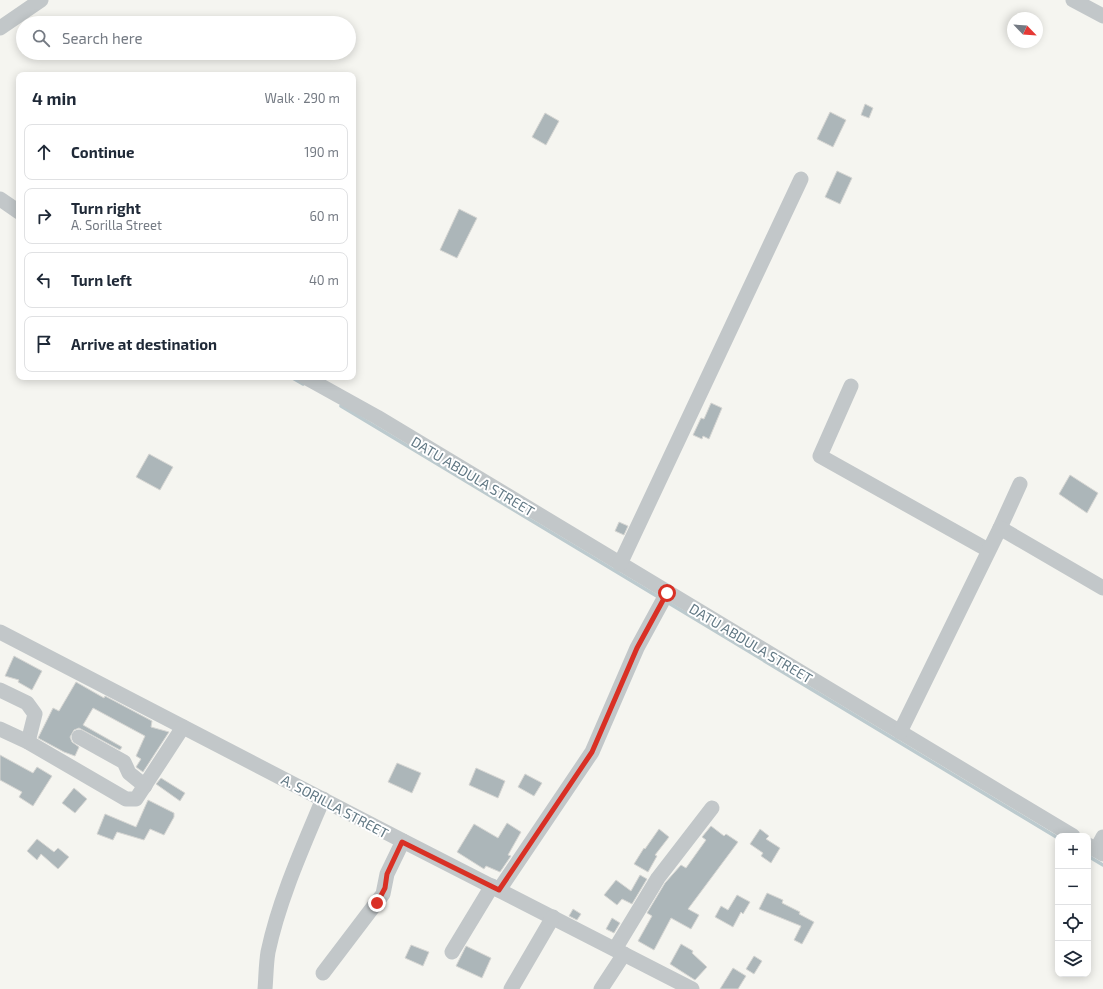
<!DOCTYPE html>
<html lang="en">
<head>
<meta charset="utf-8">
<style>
	body { margin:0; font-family:"Exo 2",sans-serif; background:#f2f2f3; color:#1f2937 }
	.controls { position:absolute; right:12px; bottom:12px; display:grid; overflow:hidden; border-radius:8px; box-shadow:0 2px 10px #0003 }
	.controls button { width:36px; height:36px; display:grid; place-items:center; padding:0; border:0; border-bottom:1px solid #e0e1e3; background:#fff; color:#1f2937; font:20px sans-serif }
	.compass { position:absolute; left:1007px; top:12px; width:36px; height:36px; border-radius:50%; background:#fff; box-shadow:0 2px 10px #0003; rotate:115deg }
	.stop { position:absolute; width:12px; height:12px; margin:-9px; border:3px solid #d93025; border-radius:50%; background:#fff }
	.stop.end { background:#d93025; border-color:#fff; box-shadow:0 1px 4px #0008 }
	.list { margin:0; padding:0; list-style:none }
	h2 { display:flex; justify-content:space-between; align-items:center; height:52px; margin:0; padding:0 16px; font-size:17px }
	h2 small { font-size:13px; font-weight:400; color:#747a83 }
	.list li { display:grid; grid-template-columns:26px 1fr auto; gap:12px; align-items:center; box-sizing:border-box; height:56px; margin:0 8px 8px; padding:0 8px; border:1px solid #e0e1e3; border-radius:8px }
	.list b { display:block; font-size:15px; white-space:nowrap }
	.list p { margin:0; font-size:13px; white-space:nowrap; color:#747a83 }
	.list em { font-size:13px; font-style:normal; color:#747a83 }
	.icon { flex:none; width:22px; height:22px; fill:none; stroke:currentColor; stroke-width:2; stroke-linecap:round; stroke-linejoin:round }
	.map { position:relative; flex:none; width:1103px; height:989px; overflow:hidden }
	.search { position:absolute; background:#fff; box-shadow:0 2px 10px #0003; left:16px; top:16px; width:340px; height:44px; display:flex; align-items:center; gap:10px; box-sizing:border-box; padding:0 14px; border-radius:22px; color:#747a83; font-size:15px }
	.panel { position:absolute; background:#fff; box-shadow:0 2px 10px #0003; left:16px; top:72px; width:340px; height:308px; border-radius:8px }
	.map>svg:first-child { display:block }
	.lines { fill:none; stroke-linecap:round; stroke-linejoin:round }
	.stream { stroke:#bccace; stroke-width:3.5 }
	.building { fill:#acb6b9; stroke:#d6d6d3 }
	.minor { stroke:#c2c7c9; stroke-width:15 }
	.route { stroke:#d93025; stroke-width:5 }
	.labels { text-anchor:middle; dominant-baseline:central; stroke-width:4; stroke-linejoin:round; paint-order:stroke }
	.street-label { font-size:14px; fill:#617884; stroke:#fff }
</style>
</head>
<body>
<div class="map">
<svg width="1103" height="989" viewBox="0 0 1103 989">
	<rect width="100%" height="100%" fill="#f5f5f0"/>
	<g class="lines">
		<g class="stream">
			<polyline points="291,377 303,384"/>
			<polyline points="341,406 660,598"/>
			<polyline points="667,602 1058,838"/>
			<polyline points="1088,856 1103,865"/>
		</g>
	</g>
	<g class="building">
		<polygon points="865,104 873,108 869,118 861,115"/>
		<polygon points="830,112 846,120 833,147 817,139"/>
		<polygon points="545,113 559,121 546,145 532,137"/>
		<polygon points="837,171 852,178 840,204 825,197"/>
		<polygon points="459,209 477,218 457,258 440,250"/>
		<polygon points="711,403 722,408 709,439 703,436 702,439 693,435 701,418 704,419"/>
		<polygon points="149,454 173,467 160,490 136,477"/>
		<polygon points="1070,475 1098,493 1087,513 1059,494"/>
		<polygon points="619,522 628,526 624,535 615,531"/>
		<polygon points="14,656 42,671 32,690 18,682 19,680 5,676"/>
		<polygon points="76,682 104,698 105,696 152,721 151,727 169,732 143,772 136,767 141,759 136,756 145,736 93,708 83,725 122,747 120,750 79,728 74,730 70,737 72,742 79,747 75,756 64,752 38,738 53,708 59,711"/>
		<polygon points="0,755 33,773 37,767 52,776 33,806 19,797 22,792 0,780"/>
		<polygon points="397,763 421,773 412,793 388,782"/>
		<polygon points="476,768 505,781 498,798 469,785"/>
		<polygon points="525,774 542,783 534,796 518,787"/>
		<polygon points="161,778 185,793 180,801 156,784"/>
		<polygon points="74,788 87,799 75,813 62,803"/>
		<polygon points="148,800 174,813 174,817 164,835 150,829 144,840 117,832 113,840 97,834 105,814 136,827"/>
		<polygon points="507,823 521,832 508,855 511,856 500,872 486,866 484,869 457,852 474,824 498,838"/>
		<polygon points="711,826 724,836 726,834 738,842 688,909 699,915 691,929 671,918 654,950 638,941 652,916 647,913 665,883 681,865 686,868 706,840 702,837"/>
		<polygon points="659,829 669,837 655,855 657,856 648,872 634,864 644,848 645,849"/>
		<polygon points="760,829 769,836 766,839 780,848 771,863 761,856 763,853 750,844"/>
		<polygon points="37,839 54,852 58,848 69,857 58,869 41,854 37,860 27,851"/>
		<polygon points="640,875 647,879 632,904 622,899 617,905 604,895 616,880 631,891"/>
		<polygon points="767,893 783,900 782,903 800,912 799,914 814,922 802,944 794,940 801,926 759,909"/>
		<polygon points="737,895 750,902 743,914 741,912 733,927 715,917 721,906 728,910"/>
		<polygon points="573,909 581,914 577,920 569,916"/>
		<polygon points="612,918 620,923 614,933 606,929"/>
		<polygon points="681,944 693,951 692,953 707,967 695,980 670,964"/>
		<polygon points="411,945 429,952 423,966 405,958"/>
		<polygon points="466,946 491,958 482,978 456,966"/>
		<polygon points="754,956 762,961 754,974 746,969"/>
		<polygon points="733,968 746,976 738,989 720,989"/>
	</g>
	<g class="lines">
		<g class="minor">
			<polyline points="1073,0 1103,16"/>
			<polyline points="0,28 41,0"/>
			<polyline points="0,199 19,212"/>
			<polyline points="305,377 377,417 1073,836"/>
			<polyline points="851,386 820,456 988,550"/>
			<polyline points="1000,528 1020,484"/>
			<polyline points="620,564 801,179"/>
			<polyline points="0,632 403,841 692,989"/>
			<polyline points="0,690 27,703 35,714 28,742"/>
			<polyline points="0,729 28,742 126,799 136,799 183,727"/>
			<polyline points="900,732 1000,528 1103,588"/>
			<polyline points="79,737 124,762 129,773 145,786"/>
			<polyline points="1088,845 1103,854"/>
			<polyline points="1096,850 1103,837"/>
			<polyline points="499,890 592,752 637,648 667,593"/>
			<polyline points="615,949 658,878 712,808"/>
			<polyline points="452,952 492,886"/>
			<polyline points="323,973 383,894 387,874 403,841"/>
			<path d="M265 989C266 977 266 964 268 952 279 900 302 849 323 799"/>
			<polyline points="511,989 553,917"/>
			<polyline points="601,989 624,954"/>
		</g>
	</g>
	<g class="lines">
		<polyline class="route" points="377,903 385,888 387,874 402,842 499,890 592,752 637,648 667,593"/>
	</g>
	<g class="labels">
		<g class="street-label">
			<text transform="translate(473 476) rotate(31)">DATU ABDULA STREET</text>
			<text transform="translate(751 643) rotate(31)">DATU ABDULA STREET</text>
			<text transform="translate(335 806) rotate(28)">A. SORILLA STREET</text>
		</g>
	</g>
</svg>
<div class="controls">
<button>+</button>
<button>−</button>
<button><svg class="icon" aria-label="locate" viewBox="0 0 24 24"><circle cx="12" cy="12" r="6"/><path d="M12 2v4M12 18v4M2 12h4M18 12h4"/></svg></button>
<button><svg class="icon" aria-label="layers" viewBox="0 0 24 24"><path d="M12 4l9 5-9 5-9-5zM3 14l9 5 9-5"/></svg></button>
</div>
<svg class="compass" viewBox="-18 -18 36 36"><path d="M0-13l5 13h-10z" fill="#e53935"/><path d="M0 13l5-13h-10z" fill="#747a83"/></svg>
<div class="stop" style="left:667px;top:593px"></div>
<div class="stop end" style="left:377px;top:903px"></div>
<div class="search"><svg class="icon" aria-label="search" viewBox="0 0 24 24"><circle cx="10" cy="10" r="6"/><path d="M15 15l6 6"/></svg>Search here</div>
<section class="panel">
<h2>4 min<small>Walk · 290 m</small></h2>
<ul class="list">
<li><svg class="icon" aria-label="ahead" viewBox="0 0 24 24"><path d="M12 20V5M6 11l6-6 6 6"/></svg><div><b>Continue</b></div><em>190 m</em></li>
<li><svg class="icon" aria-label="right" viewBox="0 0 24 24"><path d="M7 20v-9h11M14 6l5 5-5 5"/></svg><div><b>Turn right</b><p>A. Sorilla Street</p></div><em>60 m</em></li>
<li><svg class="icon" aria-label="left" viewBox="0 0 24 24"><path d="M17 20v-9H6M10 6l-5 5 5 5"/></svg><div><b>Turn left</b></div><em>40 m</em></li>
<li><svg class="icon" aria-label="arrive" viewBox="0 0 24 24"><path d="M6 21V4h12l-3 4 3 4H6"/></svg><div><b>Arrive at destination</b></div></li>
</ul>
</section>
</div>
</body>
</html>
